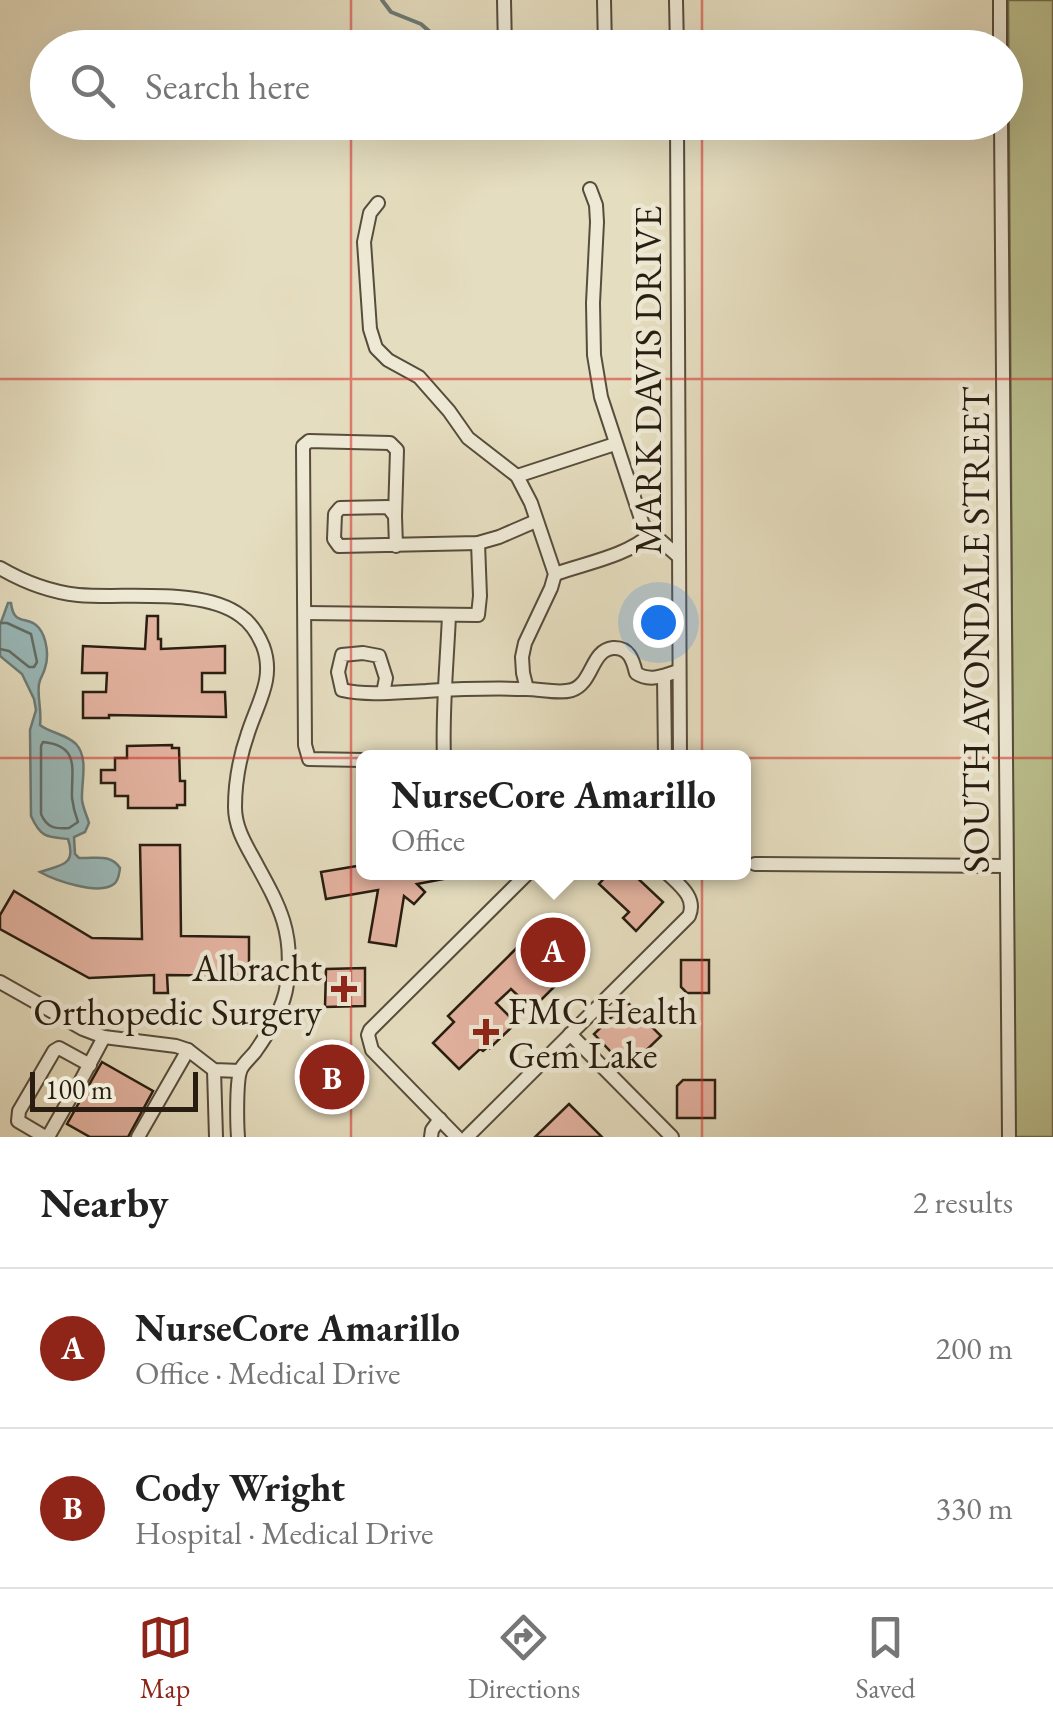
<!DOCTYPE html>
<html lang="en">
<head>
<meta charset="utf-8">
<style>
	body { margin:0; font-family:"EB Garamond",serif; background:#f2f2f2; color:#222 }
	.scale { position:absolute; left:30px; bottom:25px; width:168px; box-sizing:border-box; padding-left:10px; border:5px solid #281d10; border-top:0; font-size:28px; line-height:35px; white-space:nowrap; color:#281d10; -webkit-text-stroke:8px #eee9d5; paint-order:stroke }
	.you { position:absolute; left:658px; top:622px; width:35px; height:35px; margin:-25px; border:8px solid #fff; border-radius:50%; background:#1a73e8; box-shadow:0 0 0 15px #1a73e833 }
	.badge { display:grid; place-items:center; width:65px; height:65px; border-radius:50%; background:#8f2418; color:#fff; font-size:32px; font-weight:700 }
	.pin { position:absolute; translate:-50% -50%; border:5px solid #fff; box-shadow:0 2px 10px #0006 }
	.popup { position:absolute; left:356px; top:750px; width:395px; height:130px; box-sizing:border-box; display:grid; place-content:center; border-radius:15px; background:#fff; filter:drop-shadow(0 2px 8px #0005); font-size:32px; white-space:nowrap; color:#767676 }
	.popup b { font-size:38px; color:#222 }
	.popup::after { content:''; position:absolute; left:50%; top:100%; margin-left:-20px; border:20px solid transparent; border-top-color:#fff }
	.list { margin:0; padding:0; list-style:none }
	h2 { display:flex; justify-content:space-between; align-items:center; height:130px; margin:0; padding:0 40px; font-size:42px }
	h2 small { font-size:32px; font-weight:400; color:#767676 }
	.list li { display:grid; grid-template-columns:65px 1fr auto; gap:30px; align-items:center; box-sizing:border-box; height:160px; padding:0 40px; border-top:2px solid #e0e0e0 }
	.list b { display:block; font-size:38px; white-space:nowrap }
	.list p { margin:0; font-size:32px; white-space:nowrap; color:#767676 }
	.list em { font-size:32px; font-style:normal; color:#767676 }
	.icon { flex:none; width:55px; height:55px; fill:none; stroke:currentColor; stroke-width:2; stroke-linecap:round; stroke-linejoin:round }
	.map { position:relative; flex:none; width:1053px; height:1137px; overflow:hidden }
	.search { position:absolute; background:#fff; box-shadow:0 10px 40px #0002; left:30px; right:30px; top:30px; height:110px; display:flex; align-items:center; gap:25px; box-sizing:border-box; padding:0 35px; border-radius:55px; color:#767676; font-size:38px }
	.sheet { height:450px; background:#fff }
	nav { display:flex; justify-content:space-around; align-items:center; box-sizing:border-box; height:140px; border-top:2px solid #e0e0e0; background:#fff; font-size:28px; color:#767676 }
	nav a { display:grid; justify-items:center; gap:5px }
	nav .on { color:#8f2418 }
	.map>svg:first-child { display:block }
	.green { fill:#bbbf8e; stroke:#726e4f; stroke-width:2.5 }
	.water { fill:#99babb; stroke:#6c7b77; stroke-width:2.5 }
	.lines { fill:none; stroke-linecap:round; stroke-linejoin:round }
	.shore { stroke:#606c66; stroke-width:2.5 }
	.stream { stroke:#6c7b77; stroke-width:4 }
	.building { fill:#e4b3a1; stroke:#281d10; stroke-width:2.5 }
	.minor-casing { stroke:#574d3c; stroke-width:16 }
	.minor { stroke:#eee9d5; stroke-width:12 }
	.grid { fill:none; stroke:#d62828; stroke-width:2.5; stroke-opacity:0.55 }
	.poi-dot { fill:#8f2418; stroke:#eee9d5; stroke-width:4 }
	.labels { text-anchor:middle; dominant-baseline:central; stroke-width:9; stroke-linejoin:round; paint-order:stroke }
	.street-label { font-size:38px; fill:#281d10; stroke:#eee9d5 }
	.poi-label { font-size:38px; fill:#281d10; stroke:#eee9d5; text-anchor:end }
</style>
</head>
<body>
<div class="map">
<svg width="1053" height="1137" viewBox="0 0 1053 1137">
	<rect width="100%" height="100%" fill="#e5ddbf"/>
	<filter id="stains"><feTurbulence type="fractalNoise" baseFrequency=".002" numOctaves="4"/><feColorMatrix values="0 0 0 0 .2 0 0 0 0 .09 0 0 0 0 .02 0 0 0 .5 -.17"/></filter>
	<radialGradient id="worn" r=".72"><stop offset=".6" stop-color="#630" stop-opacity="0"/><stop offset="1" stop-color="#630" stop-opacity=".3"/></radialGradient>
	<polygon class="green" points="1008,0 1053,0 1053,1137 1015,1137"/>
	<path class="water" d="M8 603H11C14 628 28 614 39 628 47 638 49 657 45 668 43 676 41 675 39 684 37 697 42 711 40 725 50 733 66 734 76 744 89 758 81 783 82 800 83 808 87 816 89 823L85 832 74 837 75 854 79 858C95 859 110 853 120 868 119 874 119 880 114 884 99 896 54 880 40 872 60 865 77 866 68 839 47 837 41 838 31 816L30 730 36 710 34 699 22 674 0 656V625Z"/>
	<g class="lines">
		<g class="shore">
			<polyline points="0,623 7,623 31,634 37,662 34,667 29,667 9,651 0,649"/>
			<path d="M43 742C81 746 71 770 72 798 73 806 75 814 78 822L69 828C55 829 47 828 41 814V746Z"/>
		</g>
		<polyline class="stream" points="382,0 391,12 421,24 448,48"/>
	</g>
	<g class="building">
		<polygon points="147,616 158,616 158,639 161,639 161,649 225,646 225,673 202,673 202,692 225,692 226,717 109,715 109,718 83,718 83,692 106,692 107,673 82,673 83,646 145,649"/>
		<polygon points="172,745 172,748 179,748 180,781 185,781 185,805 177,805 177,808 128,808 128,796 115,796 115,783 101,783 101,770 115,770 115,758 127,758 127,746"/>
		<polygon points="140,845 180,845 181,936 249,937 249,976 167,975 168,993 154,993 154,975 89,978 0,929 0,915 14,891 92,938 142,939"/>
		<polygon points="363,865 363,872 453,872 454,877 417,884 425,892 414,904 404,896 396,946 369,942 378,890 326,899 321,872"/>
		<polygon points="610,872 631,872 663,902 636,931 623,918 629,912 599,884"/>
		<polygon points="544,921 582,959 532,1009 511,989 496,1003 516,1023 490,1048 489,1046 483,1051 480,1049 459,1069 433,1043 454,1022 448,1016"/>
		<polygon points="681,960 709,960 709,993 687,993 681,987"/>
		<polygon points="365,968 365,1006 325,1007 326,969"/>
		<polygon points="627,1002 661,1036 627,1069 594,1034"/>
		<polygon points="319,1056 343,1056 343,1069 357,1069 357,1089 344,1089 344,1097 320,1098"/>
		<polygon points="102,1062 153,1091 128,1137 90,1137 67,1124"/>
		<polygon points="683,1080 715,1080 715,1118 677,1118 677,1086"/>
		<polygon points="569,1104 602,1137 535,1137"/>
	</g>
	<g class="lines">
		<defs>
			<g id="minor">
				<polyline points="504,0 505,48"/>
				<polyline points="604,0 605,48"/>
				<polyline points="676,0 677,48"/>
				<polyline points="1000,0 1000,48"/>
				<polyline points="507,122 507,129"/>
				<polyline points="677,122 680,758"/>
				<polyline points="1001,122 1009,1137"/>
				<polyline points="590,189 596,205 597,222 593,303 594,355 601,397 643,525 678,556"/>
				<polyline points="378,203 370,213 364,242 370,329 376,348 388,360 419,377 449,411 468,438 517,476 531,503 555,574 551,588 525,643 522,657 523,673 527,689"/>
				<polyline points="517,476 615,444"/>
				<polyline points="396,546 395,516 388,507 340,508 335,514 334,539 339,546 478,543 499,537 536,521"/>
				<path d="M0 568C24 582 50 592 78 595 124 599 204 587 241 616 251 623 258 634 263 646 275 678 258 702 248 733 240 756 235 782 235 807 235 825 243 840 252 856 277 902 295 929 287 984 284 1008 269 1032 255 1052 251 1057 244 1063 241 1069 236 1079 237 1124 238 1137"/>
				<path d="M555 574C586 563 627 556 651 534"/>
				<polyline points="305,613 478,615 480,596 478,543"/>
				<polyline points="664,677 665,758"/>
				<path d="M383 693 386 678 379 656 363 653 342 655 338 672 342 690C369 696 398 692 426 691 459 689 493 688 526 689 541 689 559 694 572 690 593 683 591 650 613 648 629 647 633 660 636 673 649 682 664 676 678 671"/>
				<path d="M444 758C442 710 447 663 449 615"/>
				<polyline points="363,760 309,759 305,745 303,446 309,441 390,443 397,450 395,516"/>
				<polyline points="755,864 1006,866"/>
				<polyline points="0,982 83,1029 104,1037 176,1046 188,1050 214,1070 240,1071"/>
				<polyline points="570,1034 672,1137"/>
				<polyline points="214,1070 216,1137"/>
				<polyline points="79,1084 104,1037"/>
				<polyline points="45,1137 18,1121 19,1111 54,1051 59,1048 90,1065"/>
				<polyline points="48,1137 73,1093"/>
				<polyline points="138,1137 188,1050"/>
				<polyline points="431,1137 432,1130 440,1119"/>
				<polyline points="457,1137 372,1050 368,1035 370,1030 529,872"/>
				<path d="M467 1137 689 916C697 897 679 885 666 872"/>
			</g>
		</defs>
		<use href="#minor" class="minor-casing"/>
		<use href="#minor" class="minor"/>
	</g>
	<path class="grid" d="M351 0V48M702 0V48M351 122V1137M702 122V1137M0 379H1053M0 758H1053"/>
	<g class="poi-dot">
		<path d="M339 974h10v10h10v10h-10v10h-10v-10h-10v-10h10z"/>
		<path d="M481 1017h10v10h10v10h-10v10h-10v-10h-10v-10h10z"/>
	</g>
	<g class="labels">
		<g class="street-label">
			<text transform="translate(647 380) rotate(-90)">MARK DAVIS DRIVE</text>
			<text transform="translate(975 630) rotate(-90)">SOUTH AVONDALE STREET</text>
		</g>
		<g class="poi-label">
			<text x="322" y="967">Albracht<tspan x="322" dy="44">Orthopedic Surgery</tspan></text>
			<text x="508" y="1010" text-anchor="start">FMC Health<tspan x="508" dy="44">Gem Lake</tspan></text>
		</g>
	</g>
	<rect width="100%" height="100%" filter="url(#stains)"/>
	<rect width="100%" height="100%" fill="url(#worn)"/>
</svg>
<div class="scale">100 m</div>
<div class="you"></div>
<div class="pin badge" style="left:553px;top:950px">A</div>
<div class="popup"><b>NurseCore Amarillo</b>Office</div>
<div class="pin badge" style="left:332px;top:1077px">B</div>
<div class="search"><svg class="icon" aria-label="search" viewBox="0 0 24 24"><circle cx="10" cy="10" r="6"/><path d="M15 15l6 6"/></svg>Search here</div>
</div>
<section class="sheet">
<h2>Nearby<small>2 results</small></h2>
<ul class="list">
<li><span class="badge">A</span><div><b>NurseCore Amarillo</b><p>Office · Medical Drive</p></div><em>200 m</em></li>
<li><span class="badge">B</span><div><b>Cody Wright</b><p>Hospital · Medical Drive</p></div><em>330 m</em></li>
</ul>
</section>
<nav>
<a class="on"><svg class="icon" aria-label="map" viewBox="0 0 24 24"><path d="M3 6l6-2 6 2 6-2v14l-6 2-6-2-6 2zM9 4v14M15 6v14"/></svg>Map</a>
<a><svg class="icon" aria-label="directions" viewBox="0 0 24 24"><path d="M12 3l9 9-9 9-9-9zM9 14v-3h6M13 9l2 2-2 2"/></svg>Directions</a>
<a><svg class="icon" aria-label="saved" viewBox="0 0 24 24"><path d="M7 4h10v16l-5-4-5 4z"/></svg>Saved</a>
</nav>
</body>
</html>
